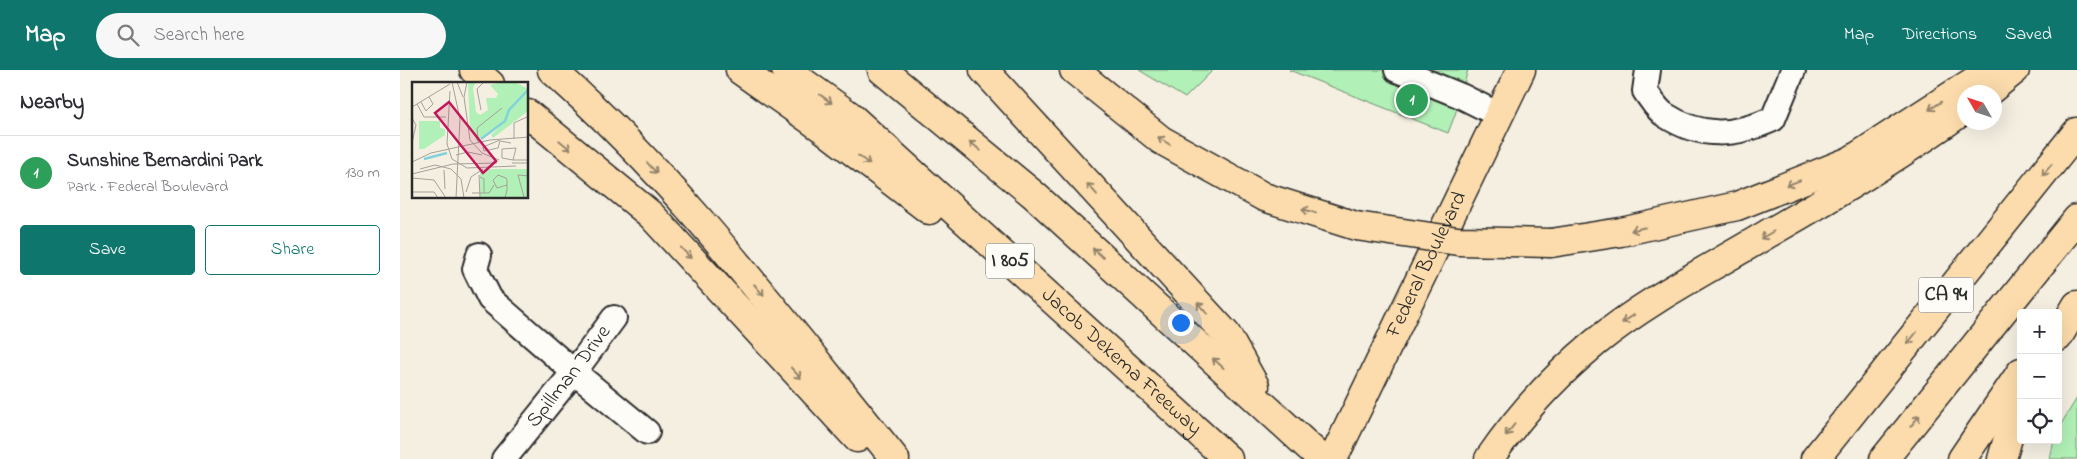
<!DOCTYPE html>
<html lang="en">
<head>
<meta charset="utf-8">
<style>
	body { margin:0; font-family:"Indie Flower",sans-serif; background:#f7f7f7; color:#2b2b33 }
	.controls { position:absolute; right:15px; bottom:15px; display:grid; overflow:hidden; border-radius:5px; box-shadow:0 5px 20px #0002 }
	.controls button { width:45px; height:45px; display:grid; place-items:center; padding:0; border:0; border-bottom:1px solid #e1e1e2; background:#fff; color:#2b2b33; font:25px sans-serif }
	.compass { position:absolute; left:1557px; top:15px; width:45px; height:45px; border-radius:50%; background:#fff; box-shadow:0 5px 20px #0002; rotate:309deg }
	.you { position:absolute; left:780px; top:252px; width:18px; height:18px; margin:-12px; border:4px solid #fff; border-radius:50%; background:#1a73e8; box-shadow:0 0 0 8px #1a73e833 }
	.badge { display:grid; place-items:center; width:32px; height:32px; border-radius:50%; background:#0f766e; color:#fff; font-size:16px; font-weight:700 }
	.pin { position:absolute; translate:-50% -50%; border:2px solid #fff; box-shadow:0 1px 5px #0006 }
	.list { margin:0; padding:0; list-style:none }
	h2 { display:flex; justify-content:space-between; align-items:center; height:65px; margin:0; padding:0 20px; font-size:21px }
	h2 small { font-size:16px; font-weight:400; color:#7c7c81 }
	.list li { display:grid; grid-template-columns:32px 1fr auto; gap:15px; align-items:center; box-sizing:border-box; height:75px; padding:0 20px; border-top:1px solid #e1e1e2 }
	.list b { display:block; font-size:19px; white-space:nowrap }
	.list p { margin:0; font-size:16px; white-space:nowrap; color:#7c7c81 }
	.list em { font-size:16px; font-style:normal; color:#7c7c81 }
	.actions { display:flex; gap:10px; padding:15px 20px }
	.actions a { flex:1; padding:11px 0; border:1px solid #0f766e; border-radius:5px; text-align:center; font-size:18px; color:#0f766e }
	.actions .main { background:#0f766e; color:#fff }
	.icon { flex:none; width:28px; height:28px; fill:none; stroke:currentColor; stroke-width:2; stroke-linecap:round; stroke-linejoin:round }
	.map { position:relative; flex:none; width:1677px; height:389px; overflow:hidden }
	header { display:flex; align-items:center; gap:30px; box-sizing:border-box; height:70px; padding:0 25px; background:#0f766e; color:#fff }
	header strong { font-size:24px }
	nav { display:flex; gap:28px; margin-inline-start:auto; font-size:18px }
	.search { width:350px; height:45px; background:#f7f7f7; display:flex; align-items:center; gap:12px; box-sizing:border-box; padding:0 18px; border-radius:28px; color:#7c7c81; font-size:19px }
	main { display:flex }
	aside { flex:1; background:#fff }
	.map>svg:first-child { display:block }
	.green { fill:#b1f0b6; stroke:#6e8e70 }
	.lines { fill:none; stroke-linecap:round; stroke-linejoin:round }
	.minor-casing { stroke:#2b2b2b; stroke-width:28 }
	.major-casing { stroke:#2b2b2b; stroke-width:31 }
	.highway-casing { stroke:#2b2b2b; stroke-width:31 }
	.minor { stroke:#fdfcf7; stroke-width:24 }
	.major { stroke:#fcdcac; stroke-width:28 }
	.highway { stroke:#fcdcac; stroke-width:28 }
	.highway-bridge-casing { stroke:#2b2b2b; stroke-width:31; stroke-linecap:butt }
	.highway-bridge { stroke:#fcdcac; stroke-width:28 }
	.oneway { stroke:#94846c }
	.labels { text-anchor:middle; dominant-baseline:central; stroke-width:4.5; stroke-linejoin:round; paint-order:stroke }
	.shield { fill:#fdfcf7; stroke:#6a6a68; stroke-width:1 }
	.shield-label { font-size:20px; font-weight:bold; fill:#2b2b2b }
	.street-label { font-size:21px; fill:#2b2b2b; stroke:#fdfcf7 }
	.inset-river { fill:none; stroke:#81d2db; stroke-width:2.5 }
	.inset-road { fill:none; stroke:#a4a199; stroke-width:1 }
	.view { fill:#c2185b; fill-opacity:0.15; stroke:#c2185b; stroke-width:2.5 }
	.inset-edge { fill:none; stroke:#2b2b2b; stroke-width:2.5 }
</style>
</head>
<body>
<header>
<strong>Map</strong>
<div class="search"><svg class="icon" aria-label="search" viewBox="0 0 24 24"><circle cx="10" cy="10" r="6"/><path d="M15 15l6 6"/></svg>Search here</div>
<nav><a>Map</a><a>Directions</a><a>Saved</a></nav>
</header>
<main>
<aside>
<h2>Nearby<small></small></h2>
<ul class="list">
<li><span class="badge" style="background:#2e9e5b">1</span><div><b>Sunshine Bernardini Park</b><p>Park · Federal Boulevard</p></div><em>130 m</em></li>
</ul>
<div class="actions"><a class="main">Save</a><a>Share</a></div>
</aside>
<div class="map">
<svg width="1677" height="389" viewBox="0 0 1677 389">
	<rect width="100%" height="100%" fill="#f5efe2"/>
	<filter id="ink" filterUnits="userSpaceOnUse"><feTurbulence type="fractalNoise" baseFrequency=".02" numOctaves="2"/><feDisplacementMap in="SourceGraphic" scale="10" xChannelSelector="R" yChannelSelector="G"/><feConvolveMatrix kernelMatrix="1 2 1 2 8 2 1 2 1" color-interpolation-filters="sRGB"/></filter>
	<g filter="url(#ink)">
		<g class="green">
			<polygon points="739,0 813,0 785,28"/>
			<polygon points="889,0 1068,0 1055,45 1048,63"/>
			<polygon points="1677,328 1677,389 1650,389 1654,370 1658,370 1658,359"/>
		</g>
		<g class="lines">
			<defs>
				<g id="minor">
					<polyline points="997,0 1061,26 1099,45"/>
					<path d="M1248 0 1245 21C1251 29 1257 40 1265 45 1302 69 1335 66 1373 49L1393 0"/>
					<polyline points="79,185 75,199 90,229 174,302 247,362"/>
					<path id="s1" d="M104 389 174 302 214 248"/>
				</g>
				<g id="major">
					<path id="s2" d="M933 389 1121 0"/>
				</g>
				<g id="highway">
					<polyline points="74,0 90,14"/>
					<path d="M152 0C282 114 386 255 495 389"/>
					<polyline points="340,0 422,58 529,140"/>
					<path id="s3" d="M386 0 449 45 828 389"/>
					<polyline points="482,0 634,125 922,389"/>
					<polyline points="584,0 826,264 855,316"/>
					<polyline points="674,0 761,70 864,127 956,156"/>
					<polyline points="1588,22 1615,0"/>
					<polyline points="128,44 251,145 457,368"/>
					<polyline points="1151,173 1221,162 1337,136 1450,91 1591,0"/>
					<polyline points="1658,267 1677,235"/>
					<path d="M1089 389C1119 345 1155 306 1196 272 1249 229 1311 198 1369 163 1436 125 1502 85 1564 40"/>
					<polyline points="1415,389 1677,62"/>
					<polyline points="1484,389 1677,149"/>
					<polyline points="1562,389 1621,302"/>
					<polyline points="1602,389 1608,368 1621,341"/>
				</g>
			</defs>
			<use href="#minor" class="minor-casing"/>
			<use href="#major" class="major-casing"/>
			<use href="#highway" class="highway-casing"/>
			<use href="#minor" class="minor"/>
			<use href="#major" class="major"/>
			<use href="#highway" class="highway"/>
			<defs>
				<polyline id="highway-bridge" points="956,156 1058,171 1151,173"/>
			</defs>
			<use href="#highway-bridge" class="highway-bridge-casing"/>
			<use href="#highway-bridge" class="highway-bridge"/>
		</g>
		<defs><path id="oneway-shaft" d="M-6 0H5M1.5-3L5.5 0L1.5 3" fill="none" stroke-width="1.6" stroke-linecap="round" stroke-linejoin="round" transform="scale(1.25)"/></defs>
		<g class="oneway">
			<use href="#oneway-shaft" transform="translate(426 29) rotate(36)"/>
			<use href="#oneway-shaft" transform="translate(1535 36) rotate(147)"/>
			<use href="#oneway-shaft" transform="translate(764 71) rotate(-148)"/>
			<use href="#oneway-shaft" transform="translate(165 75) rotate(39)"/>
			<use href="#oneway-shaft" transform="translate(575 76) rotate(-141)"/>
			<use href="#oneway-shaft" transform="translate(464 90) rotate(37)"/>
			<use href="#oneway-shaft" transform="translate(252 98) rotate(48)"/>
			<use href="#oneway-shaft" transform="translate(1647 100) rotate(129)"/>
			<use href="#oneway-shaft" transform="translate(1393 113) rotate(159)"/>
			<use href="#oneway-shaft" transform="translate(692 119) rotate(-132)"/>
			<use href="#oneway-shaft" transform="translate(909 141) rotate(-162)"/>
			<use href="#oneway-shaft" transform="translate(1238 159) rotate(167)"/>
			<use href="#oneway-shaft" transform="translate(1367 165) rotate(150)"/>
			<use href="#oneway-shaft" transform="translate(286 183) rotate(47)"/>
			<use href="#oneway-shaft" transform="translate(698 183) rotate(-138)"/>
			<use href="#oneway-shaft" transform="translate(359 220) rotate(50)"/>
			<use href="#oneway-shaft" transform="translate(802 238) rotate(-132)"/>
			<use href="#oneway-shaft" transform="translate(1228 249) rotate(146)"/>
			<use href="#oneway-shaft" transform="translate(1512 268) rotate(129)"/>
			<use href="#oneway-shaft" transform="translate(818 293) rotate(-138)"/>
			<use href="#oneway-shaft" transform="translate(396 303) rotate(47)"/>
			<use href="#oneway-shaft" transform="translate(1515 351) rotate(-51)"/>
			<use href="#oneway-shaft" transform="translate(1110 360) rotate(128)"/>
		</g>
	</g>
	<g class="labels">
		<g class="shield">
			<rect x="586" y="173.5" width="48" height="35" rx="4"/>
			<rect x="1518.5" y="207.5" width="55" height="35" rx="4"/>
		</g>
		<g class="shield-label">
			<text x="610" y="191">I 805</text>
			<text x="1546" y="225">CA 94</text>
		</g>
		<g class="street-label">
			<text stroke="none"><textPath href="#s2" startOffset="216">Federal Boulevard</textPath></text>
			<text stroke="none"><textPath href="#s3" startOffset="445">Jacob Dekema Freeway</textPath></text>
			<text stroke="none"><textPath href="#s1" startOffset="105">Spillman Drive</textPath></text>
		</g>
	</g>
	<g transform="translate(12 12)">
		<rect width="116" height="116" fill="#f5efe2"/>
		<path d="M56 0H64L61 6 64 30 68 33 76 28 74 16H84L86 12 78 3 90 0H103L116 7V29L81 56 79 53 94 38 96 29 92 39 64 59 61 49H58ZM7 39H28V46L33 47V53L12 67H7ZM77 87H116V116H68V90Z" fill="#b1f0b6"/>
		<path class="inset-river" d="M69 57 93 39 97 28 116 8M12 77 35 71"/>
		<path class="inset-road" d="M40 0 48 37 44 116M45 0 51 15M55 0 52 15 58 58 70 71 87 78M38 9 35 62 40 77 55 86 104 84M9 20 14 29 21 22 17 15M5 22 12 35H34M0 25 38 2M69 28 65 7 72 0M0 36 4 43 0 61M102 57V41L117 34M88 58 71 65 72 69 86 66 88 59 99 61M66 60 65 46 90 26M44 73 56 70 70 73M101 78 104 66 90 67V76L101 78H117M0 80 19 71 78 58 117 55M100 81H117M8 87 23 83 39 87 49 97 52 116M32 88 33 107M0 92 41 82 85 81M67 93 68 116M68 95 72 97V111M0 96 22 98 34 116M0 110H22L26 116M54 110 59 95 71 87M60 111H77L82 103M112 115 106 93 117 94M93 116 95 108V98L94 96 86 93 81 98 85 106 95 103"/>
		<path class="view" d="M37 20 84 79 71 91 23 31Z"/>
		<rect width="116" height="116" class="inset-edge"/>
	</g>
</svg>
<div class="controls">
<button>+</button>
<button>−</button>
<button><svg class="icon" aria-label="locate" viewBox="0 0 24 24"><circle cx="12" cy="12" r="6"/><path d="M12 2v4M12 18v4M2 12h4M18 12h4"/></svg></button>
</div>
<svg class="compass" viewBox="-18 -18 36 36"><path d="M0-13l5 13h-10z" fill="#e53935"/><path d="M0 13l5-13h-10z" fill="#7c7c81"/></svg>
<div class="you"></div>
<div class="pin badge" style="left:1012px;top:30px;background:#2e9e5b">1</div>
</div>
</main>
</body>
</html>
